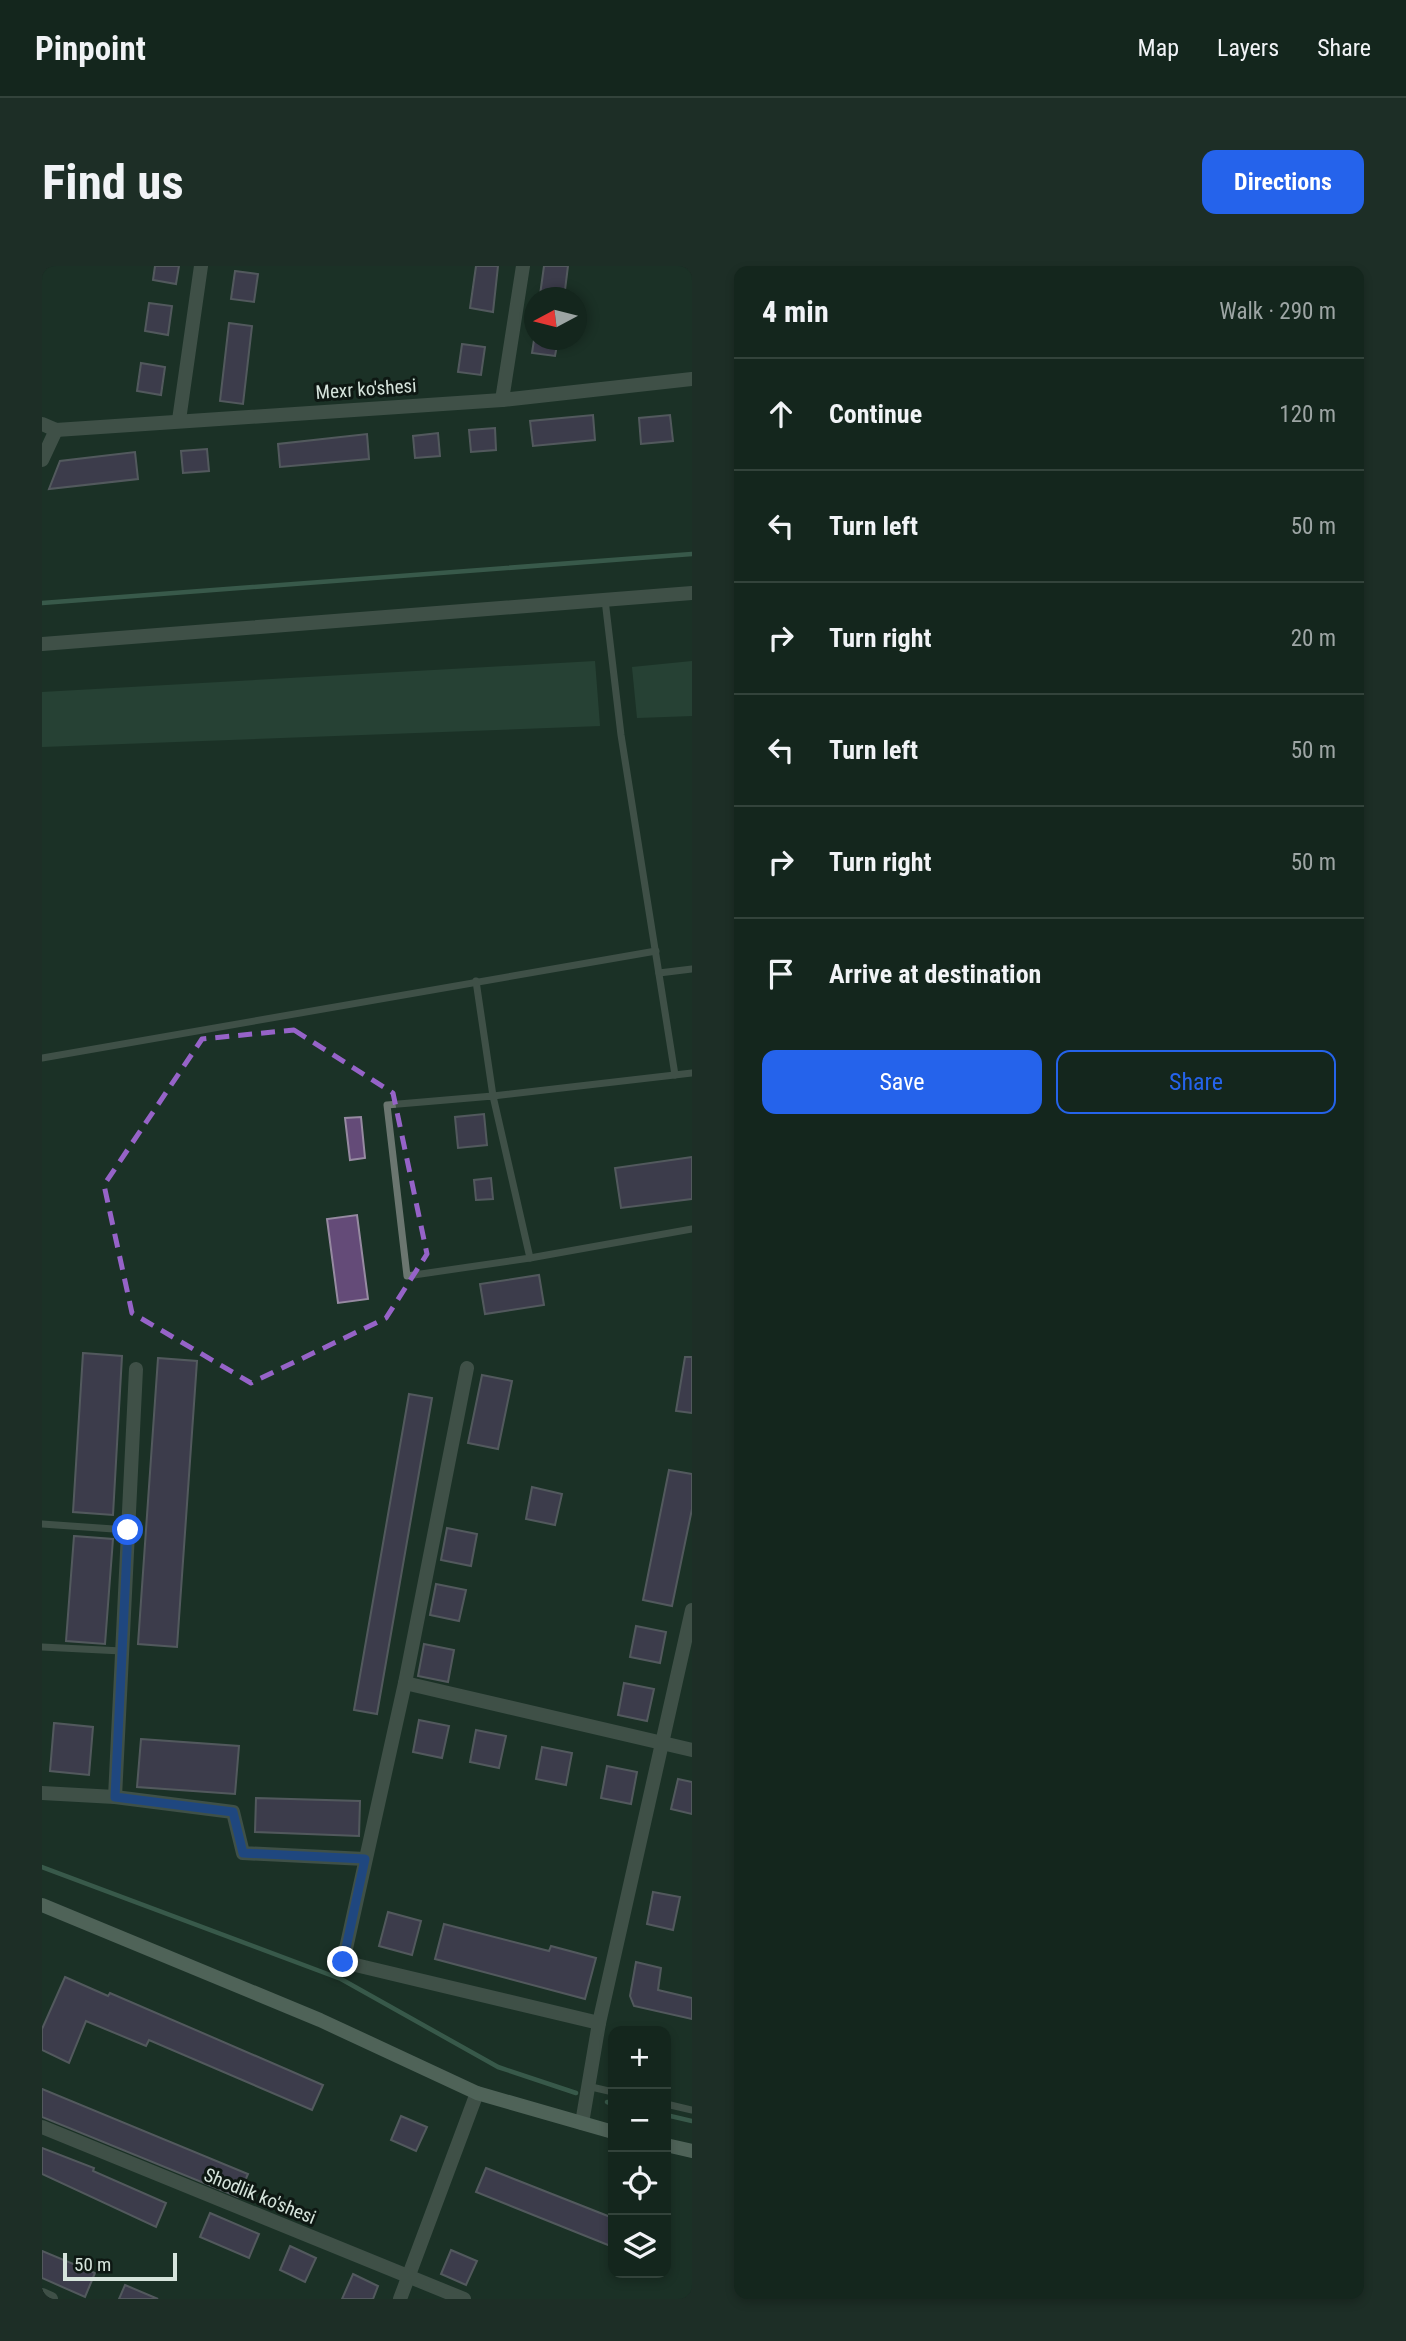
<!DOCTYPE html>
<html lang="en">
<head>
<meta charset="utf-8">
<style>
	body { margin:0; font-family:"Roboto Condensed",sans-serif; background:#1d2e26; color:#f1f3f6 }
	.controls { position:absolute; right:21px; bottom:21px; display:grid; overflow:hidden; border-radius:14px; box-shadow:0 4px 10px #0003 }
	.controls button { width:63px; height:63px; display:grid; place-items:center; padding:0; border:0; border-bottom:2px solid #33433b; background:#14261d; color:#f1f3f6; font:35px sans-serif }
	.compass { position:absolute; left:482px; top:21px; width:63px; height:63px; border-radius:50%; background:#14261d; box-shadow:0 4px 10px #0003; rotate:263deg }
	.scale { position:absolute; left:21px; bottom:18px; width:114px; box-sizing:border-box; padding-left:7px; border:4px solid #d6e4dc; border-top:0; font-size:19px; line-height:24px; white-space:nowrap; color:#d6e4dc; -webkit-text-stroke:5px #0e1813; paint-order:stroke }
	.stop { position:absolute; width:21px; height:21px; margin:-16px; border:5px solid #2563eb; border-radius:50%; background:#fff }
	.stop.end { background:#2563eb; border-color:#fff; box-shadow:0 2px 7px #0008 }
	.list { margin:0; padding:0; list-style:none }
	h2 { display:flex; justify-content:space-between; align-items:center; height:91px; margin:0; padding:0 28px; font-size:30px }
	h2 small { font-size:23px; font-weight:400; color:#9da5a4 }
	.list li { display:grid; grid-template-columns:46px 1fr auto; gap:21px; align-items:center; box-sizing:border-box; height:112px; padding:0 28px; border-top:2px solid #33433b }
	.list b { display:block; font-size:26px; white-space:nowrap }
	.list em { font-size:23px; font-style:normal; color:#9da5a4 }
	.actions { display:flex; gap:14px; padding:21px 28px }
	.actions a { flex:1; padding:16px 0; border:2px solid #2563eb; border-radius:14px; text-align:center; font-size:24px; color:#2563eb }
	.actions .main { background:#2563eb; color:#fff }
	.icon { flex:none; width:38px; height:38px; fill:none; stroke:currentColor; stroke-width:2; stroke-linecap:round; stroke-linejoin:round }
	.map { position:relative; flex:none; width:650px; height:2033px; overflow:hidden; border-radius:14px }
	header { display:flex; align-items:center; gap:42px; box-sizing:border-box; height:98px; padding:0 35px; background:#14261d; border-bottom:2px solid #33433b }
	header strong { font-size:33px }
	nav { display:flex; gap:38px; margin-inline-start:auto; font-size:24px }
	.intro { display:flex; align-items:center; justify-content:space-between; box-sizing:border-box; height:168px; padding:0 42px }
	h1 { margin:0; font-size:49px }
	.button { padding:18px 32px; border-radius:14px; background:#2563eb; color:#fff; font-size:24px; font-weight:700 }
	main { display:flex; gap:42px; padding:0 42px }
	aside { flex:1; background:#14261d; border-radius:14px; box-shadow:0 4px 10px #0003 }
	.map>svg:first-child { display:block }
	.green { fill:#345545 }
	.lines { fill:none; stroke-linecap:round; stroke-linejoin:round }
	.stream { stroke:#5c8b76; stroke-width:4.5 }
	.building { fill:#644b78; stroke:#968aa1; stroke-width:2 }
	.lane { stroke:#6b7670; stroke-width:7 }
	.street { stroke:#6b7670; stroke-width:14 }
	.secondary { stroke:#8ea096; stroke-width:14 }
	.route { stroke:#2563eb; stroke-width:9 }
	.marked { fill:none; stroke:#9663c8; stroke-width:5; stroke-dasharray:14 9; stroke-linejoin:round }
	.labels { text-anchor:middle; dominant-baseline:central; stroke-width:6; stroke-linejoin:round; paint-order:stroke }
	.street-label { font-size:19px; fill:#d6e4dc; stroke:#0e1813 }
</style>
</head>
<body>
<header>
<strong>Pinpoint</strong>
<nav><a>Map</a><a>Layers</a><a>Share</a></nav>
</header>
<div class="intro"><h1>Find us</h1><a class="button">Directions</a></div>
<main>
<div class="map">
<svg width="650" height="2033" viewBox="0 0 650 2033">
	<rect width="100%" height="100%" fill="#1b3227"/>
	<g class="green">
		<polygon points="553,395 558,460 0,481 0,426"/>
		<polygon points="650,395 650,450 595,452 590,401"/>
	</g>
	<g class="lines">
		<g class="stream">
			<polyline points="0,337 650,288"/>
			<polyline points="0,1601 299,1713 456,1801 534,1827"/>
			<polyline points="565,1836 571,1838"/>
			<polyline points="624,1849 650,1855"/>
		</g>
	</g>
	<g class="building">
		<polygon points="113,0 137,0 134,18 111,14"/>
		<polygon points="434,0 456,0 451,46 428,42"/>
		<polygon points="502,0 526,0 522,32 498,29"/>
		<polygon points="193,5 216,8 212,36 189,33"/>
		<polygon points="107,37 130,40 126,69 103,65"/>
		<polygon points="187,57 210,60 201,138 178,135"/>
		<polygon points="492,74 516,74 513,90 490,87"/>
		<polygon points="420,78 443,81 439,109 416,106"/>
		<polygon points="99,97 123,101 119,129 95,125"/>
		<polygon points="551,149 553,174 491,180 488,155"/>
		<polygon points="628,149 631,175 599,178 597,152"/>
		<polygon points="453,162 454,184 429,186 427,164"/>
		<polygon points="396,167 398,190 373,192 371,170"/>
		<polygon points="325,168 327,193 238,201 236,178"/>
		<polygon points="165,183 167,205 141,207 139,185"/>
		<polygon points="93,186 96,213 7,223 18,195"/>
		<polygon points="442,848 445,879 416,882 413,851"/>
		<polygon points="319,851 323,892 308,894 303,852"/>
		<polygon points="650,891 650,933 579,942 573,902"/>
		<polygon points="449,912 451,933 434,934 432,914"/>
		<polygon points="315,949 326,1033 296,1037 285,953"/>
		<polygon points="497,1009 502,1039 443,1048 438,1018"/>
		<polygon points="41,1087 80,1090 71,1249 31,1246"/>
		<polygon points="643,1091 650,1091 650,1147 634,1145"/>
		<polygon points="116,1092 155,1095 135,1381 96,1378"/>
		<polygon points="440,1109 470,1115 456,1183 426,1177"/>
		<polygon points="367,1128 390,1132 335,1448 312,1444"/>
		<polygon points="627,1204 650,1208 650,1243 630,1340 601,1334"/>
		<polygon points="490,1221 520,1228 513,1259 484,1253"/>
		<polygon points="405,1262 435,1268 429,1300 399,1294"/>
		<polygon points="32,1270 71,1273 63,1378 24,1375"/>
		<polygon points="394,1318 424,1324 417,1355 388,1349"/>
		<polygon points="594,1360 624,1366 618,1397 588,1391"/>
		<polygon points="382,1378 412,1384 406,1416 376,1410"/>
		<polygon points="582,1417 612,1423 605,1455 576,1449"/>
		<polygon points="377,1454 407,1460 400,1492 371,1486"/>
		<polygon points="12,1457 51,1461 47,1509 8,1505"/>
		<polygon points="434,1464 464,1470 457,1502 428,1496"/>
		<polygon points="99,1473 197,1480 193,1528 95,1521"/>
		<polygon points="500,1481 530,1487 524,1519 494,1513"/>
		<polygon points="565,1500 595,1506 589,1538 559,1532"/>
		<polygon points="636,1513 650,1516 650,1548 629,1543"/>
		<polygon points="214,1532 318,1535 317,1570 213,1566"/>
		<polygon points="611,1626 638,1631 631,1664 605,1658"/>
		<polygon points="346,1646 379,1655 370,1689 337,1680"/>
		<polygon points="402,1658 507,1685 509,1680 554,1692 543,1733 393,1693"/>
		<polygon points="594,1696 619,1702 616,1724 650,1732 650,1753 592,1740 588,1730"/>
		<polygon points="23,1711 66,1730 68,1727 281,1819 270,1844 107,1774 104,1780 44,1755 27,1797 0,1784 0,1763"/>
		<polygon points="0,1823 206,1908 196,1931 0,1851"/>
		<polygon points="359,1850 385,1861 374,1885 349,1874"/>
		<polygon points="0,1882 52,1902 51,1905 124,1937 114,1961 0,1908"/>
		<polygon points="444,1902 571,1952 571,1981 434,1926"/>
		<polygon points="168,1947 217,1968 207,1992 158,1971"/>
		<polygon points="248,1980 274,1992 263,2016 238,2004"/>
		<polygon points="409,1984 435,1995 424,2019 399,2008"/>
		<polygon points="0,1985 53,2007 43,2031 0,2012"/>
		<polygon points="311,2008 336,2020 331,2033 300,2033"/>
		<polygon points="83,2019 116,2033 77,2033"/>
	</g>
	<g class="lines">
		<g class="lane">
			<polyline points="563,334 579,469 633,809"/>
			<polyline points="617,707 650,703"/>
			<polyline points="434,715 451,830 650,807"/>
			<polyline points="0,792 614,685"/>
			<polygon points="451,830 488,992 365,1010 345,839"/>
			<polyline points="488,992 650,963"/>
			<polyline points="0,1258 86,1264"/>
			<polyline points="0,1381 80,1385"/>
			<polyline points="545,1820 571,1826"/>
			<polyline points="624,1838 650,1844"/>
		</g>
		<g class="street">
			<polyline points="460,134 481,0"/>
			<polyline points="137,154 159,0"/>
			<polyline points="0,158 14,164 460,134 650,113"/>
			<polyline points="0,194 14,164"/>
			<polyline points="0,378 650,327"/>
			<polyline points="425,1102 363,1417 301,1696 557,1757"/>
			<polyline points="363,1417 650,1484"/>
			<polyline points="0,1527 73,1531 191,1546 201,1587 323,1593"/>
			<polyline points="73,1531 94,1103"/>
			<polyline points="540,1857 557,1757 650,1344"/>
			<polyline points="0,1861 422,2033"/>
			<polyline points="0,2029 9,2033"/>
			<polyline points="358,2033 435,1827"/>
		</g>
		<g class="secondary">
			<polyline points="0,1639 278,1754 435,1827 571,1866"/>
			<polyline points="624,1879 650,1885"/>
		</g>
	</g>
	<g class="lines">
		<polyline class="route" points="86,1264 73,1531 191,1546 201,1587 323,1593 301,1696"/>
	</g>
	<path d="M0 0H650V2033H0ZM252 764 351 827 385 988 344 1052 209 1117 90 1047 62 919 160 773Z" fill="#1b3227" fill-opacity=".55" fill-rule="evenodd"/>
	<path class="marked" d="M252 764 351 827 385 988 344 1052 209 1117 90 1047 62 919 160 773Z"/>
	<g class="labels">
		<g class="street-label">
			<text transform="translate(324 123) rotate(-4)">Mexr ko'shesi</text>
			<text transform="translate(218 1930) rotate(22)">Shodlik ko'shesi</text>
		</g>
	</g>
</svg>
<div class="controls">
<button>+</button>
<button>−</button>
<button><svg class="icon" aria-label="locate" viewBox="0 0 24 24"><circle cx="12" cy="12" r="6"/><path d="M12 2v4M12 18v4M2 12h4M18 12h4"/></svg></button>
<button><svg class="icon" aria-label="layers" viewBox="0 0 24 24"><path d="M12 4l9 5-9 5-9-5zM3 14l9 5 9-5"/></svg></button>
</div>
<svg class="compass" viewBox="-18 -18 36 36"><path d="M0-13l5 13h-10z" fill="#e53935"/><path d="M0 13l5-13h-10z" fill="#9da5a4"/></svg>
<div class="scale">50 m</div>
<div class="stop" style="left:86px;top:1264px"></div>
<div class="stop end" style="left:301px;top:1696px"></div>
</div>
<aside>
<h2>4 min<small>Walk · 290 m</small></h2>
<ul class="list">
<li><svg class="icon" aria-label="ahead" viewBox="0 0 24 24"><path d="M12 20V5M6 11l6-6 6 6"/></svg><div><b>Continue</b></div><em>120 m</em></li>
<li><svg class="icon" aria-label="left" viewBox="0 0 24 24"><path d="M17 20v-9H6M10 6l-5 5 5 5"/></svg><div><b>Turn left</b></div><em>50 m</em></li>
<li><svg class="icon" aria-label="right" viewBox="0 0 24 24"><path d="M7 20v-9h11M14 6l5 5-5 5"/></svg><div><b>Turn right</b></div><em>20 m</em></li>
<li><svg class="icon" aria-label="left" viewBox="0 0 24 24"><path d="M17 20v-9H6M10 6l-5 5 5 5"/></svg><div><b>Turn left</b></div><em>50 m</em></li>
<li><svg class="icon" aria-label="right" viewBox="0 0 24 24"><path d="M7 20v-9h11M14 6l5 5-5 5"/></svg><div><b>Turn right</b></div><em>50 m</em></li>
<li><svg class="icon" aria-label="arrive" viewBox="0 0 24 24"><path d="M6 21V4h12l-3 4 3 4H6"/></svg><div><b>Arrive at destination</b></div></li>
</ul>
<div class="actions"><a class="main">Save</a><a>Share</a></div>
</aside>
</main>
</body>
</html>
